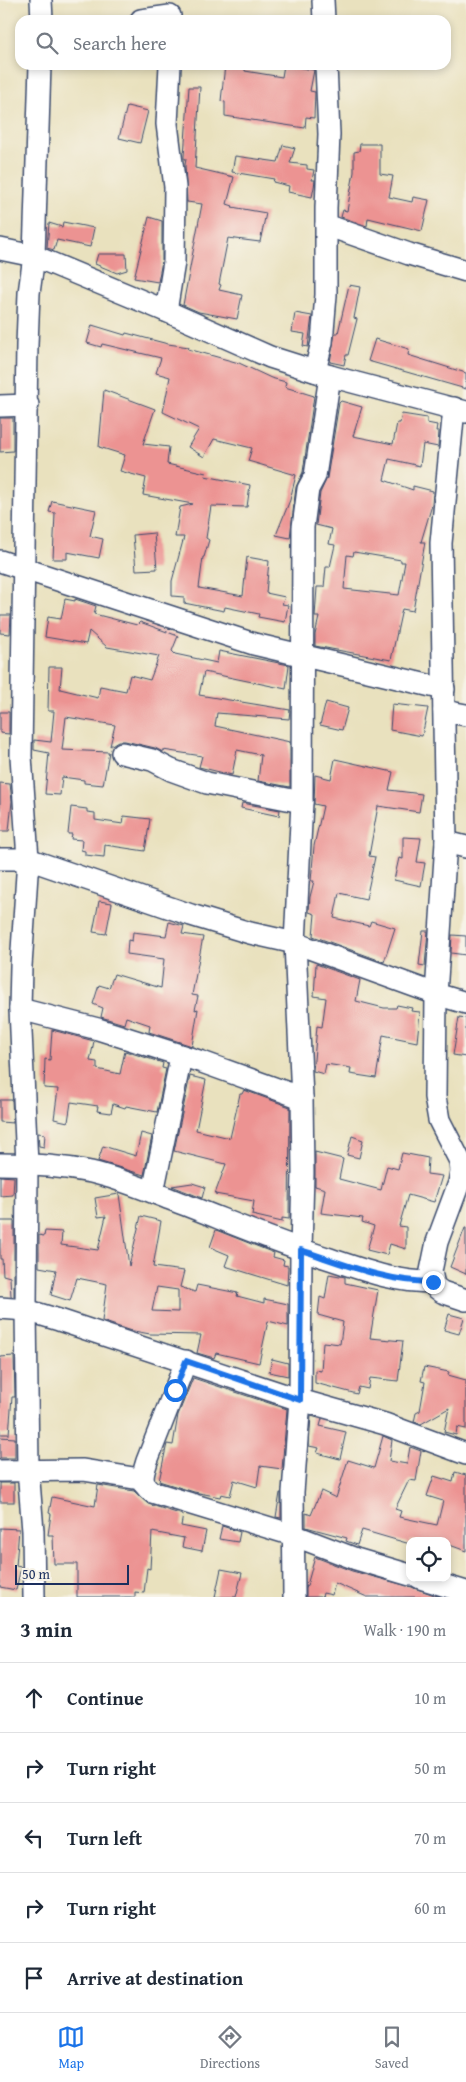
<!DOCTYPE html>
<html lang="en">
<head>
<meta charset="utf-8">
<style>
	body { margin:0; font-family:"Gentium Book Plus",serif; background:#f2f2f3; color:#1f2937 }
	.controls { position:absolute; right:15px; bottom:15px; display:grid; overflow:hidden; border-radius:10px; box-shadow:0 2px 8px #0003 }
	.controls button { width:45px; height:45px; display:grid; place-items:center; padding:0; border:0; border-bottom:1px solid #e0e1e3; background:#fff; color:#1f2937; font:25px sans-serif }
	.scale { position:absolute; left:15px; bottom:12px; width:114px; box-sizing:border-box; padding-left:5px; border:2px solid #1b2f5e; border-top:0; font-size:14px; line-height:18px; white-space:nowrap; color:#1b2f5e; -webkit-text-stroke:4px #f7f3e8; paint-order:stroke }
	.stop { position:absolute; width:15px; height:15px; margin:-11px; border:4px solid #1a73e8; border-radius:50%; background:#fff }
	.stop.end { background:#1a73e8; border-color:#fff; box-shadow:0 1px 5px #0008 }
	.list { margin:0; padding:0; list-style:none }
	h2 { display:flex; justify-content:space-between; align-items:center; height:65px; margin:0; padding:0 20px; font-size:21px }
	h2 small { font-size:16px; font-weight:400; color:#747a83 }
	.list li { display:grid; grid-template-columns:32px 1fr auto; gap:15px; align-items:center; box-sizing:border-box; height:70px; padding:0 20px; border-top:1px solid #e0e1e3 }
	.list b { display:block; font-size:19px; white-space:nowrap }
	.list em { font-size:16px; font-style:normal; color:#747a83 }
	.icon { flex:none; width:28px; height:28px; fill:none; stroke:currentColor; stroke-width:2; stroke-linecap:round; stroke-linejoin:round }
	.map { position:relative; flex:none; width:466px; height:1597px; overflow:hidden }
	.search { position:absolute; background:#fff; box-shadow:0 2px 8px #0003; left:15px; right:15px; top:15px; height:55px; display:flex; align-items:center; gap:12px; box-sizing:border-box; padding:0 18px; border-radius:15px; color:#747a83; font-size:19px }
	.sheet { height:415px; background:#fff }
	nav { display:flex; justify-content:space-around; align-items:center; box-sizing:border-box; height:70px; border-top:1px solid #e0e1e3; background:#fff; font-size:14px; color:#747a83 }
	nav a { display:grid; justify-items:center; gap:2px }
	nav .on { color:#1a73e8 }
	.map>svg:first-child { display:block }
	.building { fill:#ec9392; fill-rule:evenodd }
	.lines { fill:none; stroke-linecap:round; stroke-linejoin:round }
	.minor-casing { stroke:#3a4a6c; stroke-width:24 }
	.minor { stroke:#fff; stroke-width:21 }
	.route { stroke:#1a73e8; stroke-width:6 }
</style>
</head>
<body>
<div class="map">
<svg width="466" height="1597" viewBox="0 0 466 1597">
	<rect width="100%" height="100%" fill="#f7f3e8"/>
	<filter id="ink" filterUnits="userSpaceOnUse"><feTurbulence type="fractalNoise" baseFrequency=".02" numOctaves="2"/><feDisplacementMap in="SourceGraphic" scale="10" xChannelSelector="R" yChannelSelector="G"/><feConvolveMatrix kernelMatrix="1 2 1 2 8 2 1 2 1" color-interpolation-filters="sRGB"/></filter>
	<filter id="wash" filterUnits="userSpaceOnUse"><feTurbulence type="fractalNoise" baseFrequency=".0096" numOctaves="4" result="noise"/><feDisplacementMap in="SourceGraphic" scale="20" xChannelSelector="R" yChannelSelector="G"/><feGaussianBlur stdDeviation="1.12" result="paint"/><feColorMatrix in="noise" values="0 0 0 0 0 0 0 0 0 0 0 0 0 0 0 0 0 1.4 0 .05"/><feComposite in="paint" operator="in"/></filter>
	<g filter="url(#wash)">
		<rect width="100%" height="100%" fill="#e9e1be"/>
		<g id="blocks">
			<g class="building">
				<polygon points="225,65 245,65 245,71 282,77 284,65 314,70 310,91 315,92 314,118 306,117 305,128 225,116 225,102 221,101"/>
				<polygon points="189,87 200,87 195,168 234,177 227,204 233,206 232,207 266,213 260,242 228,238 219,284 221,285 219,290 242,295 237,319 199,312 183,305 202,204 187,202 185,165 186,159 184,159 184,156"/>
				<polygon points="127,106 148,111 140,143 119,138"/>
				<polygon points="360,144 380,144 380,174 393,176 389,197 412,202 413,197 429,200 422,231 368,218 367,226 341,217 343,210 347,211 354,172 354,152 359,151"/>
				<polygon points="283,145 295,148 290,163 307,165 307,169 314,170 312,180 315,180 314,187 312,197 288,192 289,186 273,182 274,179 232,172 235,156 278,162"/>
				<polygon points="149,217 162,221 162,261 158,282 134,278"/>
				<polygon points="63,222 94,228 90,247 57,240 54,250 47,248 49,223 62,227"/>
				<polygon points="98,254 126,254 127,270 117,273 95,264"/>
				<polygon points="349,285 360,287 354,318 357,319 348,355 346,355 344,365 330,362 335,333 338,333"/>
				<polygon points="295,313 312,316 308,347 303,346 305,334 292,332"/>
				<polygon points="92,325 125,335 126,333 168,344 189,347 188,349 239,363 271,378 286,382 285,387 314,396 303,472 296,487 290,538 276,535 290,500 296,475 248,461 252,448 214,439 204,457 188,447 199,429 163,412 170,377 156,373 161,358 102,344 101,347 87,343"/>
				<polygon points="375,339 409,349 408,355 466,373 466,389 368,361"/>
				<polygon points="104,390 155,409 143,444 169,447 167,464 206,473 205,476 250,485 247,507 211,506 206,538 209,540 204,557 203,557 199,588 243,596 247,557 269,561 266,593 285,597 282,604 288,605 285,622 258,617 259,614 225,607 224,611 184,603 184,597 172,596 172,581 184,537 175,537 180,507 193,504 143,495 146,478 120,471 125,455 99,447"/>
				<path d="M341 401 362 407 353 436 393 444 397 423H400L402 414 427 418V423L437 425 436 431H439L438 447 423 444 420 466 389 459 384 480 413 490V486L433 491 432 505 421 542H425L413 611 402 609 391 660 315 646V635L319 617H315L317 587H324L326 567H330L335 545 329 544 332 529 316 525 320 493 327 478 339 403ZM354 552 401 560V562H405L399 595 344 589 347 555 353 556Z"/>
				<polygon points="0,418 13,418 13,451 0,452"/>
				<polygon points="52,501 96,510 90,536 103,539 99,558 67,552 67,559 53,559 55,513 49,512"/>
				<polygon points="154,533 157,569 136,570 133,535"/>
				<polygon points="65,599 75,601 75,599 96,606 94,614 137,625 140,622 178,636 172,651 175,654 217,663 219,651 289,665 286,689 204,672 199,695 290,710 289,719 217,713 215,726 290,742 290,787 258,781 261,755 237,750 232,775 199,767 202,756 163,750 163,752 155,748 125,741 118,741 110,746 115,725 66,717 62,750 109,752 103,785 84,783 84,780 62,777 60,795 45,794 49,753 34,750 34,740 51,742 54,711 48,711 49,667 62,667 60,689 98,698 100,686 126,691 130,675 150,680 159,656 107,647 89,631 86,644 45,637 48,617 61,619"/>
				<polygon points="0,615 11,615 10,634 0,633"/>
				<polygon points="326,702 348,708 342,730 320,725"/>
				<polygon points="392,704 428,708 422,736 390,730"/>
				<polygon points="0,712 9,712 9,734 0,733"/>
				<polygon points="335,759 393,772 389,790 422,794 419,812 378,806 369,856 375,857 366,899 339,893 334,918 369,926 371,921 395,928 384,962 313,936 315,914 309,912 310,897 314,881 311,881 314,846 323,806 314,804 315,775 331,779"/>
				<polygon points="0,783 10,784 12,801 9,831 0,831"/>
				<polygon points="242,803 280,810 279,816 241,808"/>
				<polygon points="71,807 87,809 87,812 95,813 95,820 123,824 124,816 150,819 145,851 105,845 104,857 85,855 85,851 81,850 82,840 71,839 72,834 68,834"/>
				<polygon points="403,837 421,838 417,862 425,863 421,886 394,880 399,858 403,859"/>
				<polygon points="99,901 112,903 106,934 93,932"/>
				<polygon points="169,922 184,926 182,934 203,937 192,995 198,996 195,1010 198,1009 192,1046 149,1032 150,1025 126,1017 124,1024 101,1017 103,1008 93,1004 99,985 109,988 114,974 161,988 164,959 127,954 128,940 132,941 133,932 166,936"/>
				<polygon points="423,931 428,931 425,966 419,965"/>
				<polygon points="452,935 466,936 466,955 451,953"/>
				<polygon points="316,964 360,980 356,1001 384,1008 396,1008 397,1005 412,1008 411,1011 420,1012 417,1042 383,1035 376,1078 350,1074 351,1068 326,1064 324,1074 313,1071 317,1026 322,1027 326,998 314,996"/>
				<polygon points="459,1017 466,1018 466,1057 453,1055"/>
				<polygon points="52,1030 94,1041 90,1061 97,1062 97,1069 120,1074 125,1051 163,1063 162,1068 166,1069 157,1112 126,1106 125,1108 113,1104 111,1113 97,1111 98,1106 71,1102 68,1122 54,1119 58,1089 44,1088 45,1059 50,1060"/>
				<polygon points="190,1076 206,1080 196,1130 230,1138 240,1094 242,1094 244,1090 290,1107 289,1219 282,1218 282,1222 252,1215 254,1201 215,1194 226,1164 174,1151"/>
				<polygon points="0,1100 12,1100 13,1123 0,1122"/>
				<polygon points="38,1133 45,1134 44,1147 39,1146"/>
				<polygon points="141,1133 152,1136 144,1175 98,1161 103,1146 136,1156"/>
				<polygon points="352,1136 363,1140 359,1158 347,1155"/>
				<polygon points="315,1152 343,1159 339,1179 381,1190 387,1166 398,1169 402,1153 428,1158 427,1174 442,1176 434,1202 408,1195 399,1226 406,1227 406,1249 390,1244 387,1255 367,1250 374,1226 362,1222 363,1218 321,1213 325,1189 315,1186"/>
				<polygon points="0,1176 14,1177 13,1195 0,1196"/>
				<polygon points="192,1183 205,1187 202,1198 172,1186"/>
				<path d="M119 1194 129 1266 141 1216 161 1221 153 1267 184 1271 180 1287 195 1292 197 1285 238 1293 237 1296 264 1303V1299L288 1304V1326L268 1321 259 1363 216 1353 214 1358 197 1353 201 1335 150 1334 128 1330 102 1321 107 1284 77 1278 70 1301 51 1295 56 1270 39 1267V1235L44 1236 45 1231 62 1232 61 1245 98 1250 106 1216 98 1217 95 1198ZM157 1287 178 1290V1312L152 1311Z"/>
				<polygon points="0,1221 14,1221 14,1297 11,1296 10,1277 3,1275 2,1259 0,1259"/>
				<polygon points="465,1228 466,1228 466,1274 450,1267"/>
				<polygon points="216,1230 274,1253 273,1257 284,1260 283,1265 288,1266 287,1285 225,1266 229,1255 210,1247"/>
				<polygon points="329,1274 345,1277 345,1283 378,1290 370,1338 403,1341 398,1381 370,1378 368,1389 359,1387 357,1394 315,1383 315,1370 321,1371 323,1342 340,1344 343,1322 318,1315 320,1297 325,1299"/>
				<polygon points="449,1314 464,1318 459,1334 444,1330"/>
				<polygon points="14,1356 15,1397 12,1397 9,1434 0,1434 0,1357"/>
				<polygon points="272,1359 288,1363 288,1376 269,1372"/>
				<polygon points="424,1367 449,1372 448,1375 466,1380 466,1429 457,1427 456,1435 444,1432 449,1408 421,1424 414,1422 416,1413 420,1411 425,1382 421,1381"/>
				<polygon points="193,1378 287,1409 282,1469 260,1466 257,1487 234,1480 230,1496 221,1494 220,1497 194,1492 159,1481 166,1448 167,1444 173,1445 178,1415"/>
				<polygon points="311,1416 322,1419 320,1426 346,1432 340,1459 317,1453 319,1448 309,1446"/>
				<polygon points="383,1436 392,1440 389,1461 407,1464 410,1447 421,1451 416,1481 409,1480 395,1509 401,1511 399,1517 437,1525 443,1501 427,1496 434,1476 453,1482 455,1472 466,1475 466,1551 447,1544 447,1541 410,1541 410,1544 362,1530 357,1545 346,1541 347,1538 306,1527 306,1513 311,1515 321,1491 336,1498 348,1460 374,1468"/>
				<polygon points="0,1437 15,1438 15,1458 0,1458"/>
				<rect x="0" y="1483" width="14" height="19"/>
				<polygon points="98,1485 134,1491 148,1504 183,1515 181,1526 206,1531 202,1551 182,1547 184,1538 152,1532 150,1569 147,1568 144,1593 135,1592 135,1597 77,1597 77,1564 54,1564 53,1535 48,1535 51,1514 49,1513 52,1497 95,1506"/>
				<polygon points="280,1493 281,1493 281,1518 276,1517"/>
				<polygon points="222,1526 240,1532 238,1542 219,1539"/>
				<polygon points="0,1528 19,1529 16,1566 21,1567 16,1590 0,1587"/>
				<polygon points="315,1557 352,1571 412,1587 440,1597 367,1597 335,1583 332,1595 323,1593 322,1597 306,1597 306,1589"/>
				<polygon points="221,1569 242,1573 236,1597 215,1597"/>
			</g>
		</g>
	</g>
	<g filter="url(#ink)">
		<use href="#blocks" fill-opacity="0" stroke="#3a4a6c" stroke-width="1"/>
		<g class="lines">
			<defs>
				<g id="minor">
					<polyline points="41,0 42,20"/>
					<polyline points="323,0 324,20"/>
					<polyline points="141,20 170,16"/>
					<polyline points="326,225 409,254 466,271"/>
					<polyline points="0,249 34,256 166,311 270,357 330,376 466,412"/>
					<polyline points="166,311 174,262 175,187 167,124 170,65"/>
					<polyline points="315,371 322,342 326,295 326,208 329,134 326,65"/>
					<polyline points="0,406 28,405"/>
					<polyline points="454,408 441,543 446,842 436,994 435,1097 439,1120 460,1161 461,1171 459,1183 437,1242 431,1271 434,1286 442,1292 466,1300"/>
					<polyline points="0,561 254,644 444,689"/>
					<polyline points="444,711 466,715"/>
					<polyline points="122,753 152,760 171,770 207,783 302,802"/>
					<polyline points="446,842 466,847"/>
					<polyline points="0,859 28,859 191,915 250,933 295,943 436,994 466,1003"/>
					<polyline points="20,1009 98,1029 202,1062 302,1098"/>
					<path d="M0 1164C31 1164 61 1166 91 1172 118 1178 144 1189 170 1199 223 1219 275 1242 330 1259 366 1271 395 1282 433 1282"/>
					<polyline points="153,1192 181,1057"/>
					<polyline points="0,1308 26,1310 59,1320 300,1400 385,1424 466,1454"/>
					<path d="M186 1361 147 1461C143 1474 139 1483 152 1492L293 1535 356 1559 410 1575"/>
					<polyline points="0,1471 83,1470 140,1479 143,1483"/>
					<polyline points="420,1578 466,1592"/>
					<polyline points="34,1597 33,1531 28,1469 26,1310 27,1164 20,1009 21,966 28,859 21,756 27,345 29,293 34,256 40,65"/>
					<polyline points="294,1597 293,1492 300,1400 301,1250 303,1173 302,1098 295,943 302,802 303,527 308,489 315,476 330,376"/>
				</g>
			</defs>
			<use href="#minor" class="minor-casing"/>
			<use href="#minor" class="minor"/>
		</g>
	</g>
	<g class="lines" filter="url(#ink)">
		<path class="route" d="M175 1390 186 1361 300 1400 301 1250C344 1264 387 1282 433 1282"/>
	</g>
</svg>
<div class="controls">
<button><svg class="icon" aria-label="locate" viewBox="0 0 24 24"><circle cx="12" cy="12" r="6"/><path d="M12 2v4M12 18v4M2 12h4M18 12h4"/></svg></button>
</div>
<div class="scale">50 m</div>
<div class="stop" style="left:175px;top:1390px"></div>
<div class="stop end" style="left:433px;top:1282px"></div>
<div class="search"><svg class="icon" aria-label="search" viewBox="0 0 24 24"><circle cx="10" cy="10" r="6"/><path d="M15 15l6 6"/></svg>Search here</div>
</div>
<section class="sheet">
<h2>3 min<small>Walk · 190 m</small></h2>
<ul class="list">
<li><svg class="icon" aria-label="ahead" viewBox="0 0 24 24"><path d="M12 20V5M6 11l6-6 6 6"/></svg><div><b>Continue</b></div><em>10 m</em></li>
<li><svg class="icon" aria-label="right" viewBox="0 0 24 24"><path d="M7 20v-9h11M14 6l5 5-5 5"/></svg><div><b>Turn right</b></div><em>50 m</em></li>
<li><svg class="icon" aria-label="left" viewBox="0 0 24 24"><path d="M17 20v-9H6M10 6l-5 5 5 5"/></svg><div><b>Turn left</b></div><em>70 m</em></li>
<li><svg class="icon" aria-label="right" viewBox="0 0 24 24"><path d="M7 20v-9h11M14 6l5 5-5 5"/></svg><div><b>Turn right</b></div><em>60 m</em></li>
<li><svg class="icon" aria-label="arrive" viewBox="0 0 24 24"><path d="M6 21V4h12l-3 4 3 4H6"/></svg><div><b>Arrive at destination</b></div></li>
</ul>
</section>
<nav>
<a class="on"><svg class="icon" aria-label="map" viewBox="0 0 24 24"><path d="M3 6l6-2 6 2 6-2v14l-6 2-6-2-6 2zM9 4v14M15 6v14"/></svg>Map</a>
<a><svg class="icon" aria-label="directions" viewBox="0 0 24 24"><path d="M12 3l9 9-9 9-9-9zM9 14v-3h6M13 9l2 2-2 2"/></svg>Directions</a>
<a><svg class="icon" aria-label="saved" viewBox="0 0 24 24"><path d="M7 4h10v16l-5-4-5 4z"/></svg>Saved</a>
</nav>
</body>
</html>
